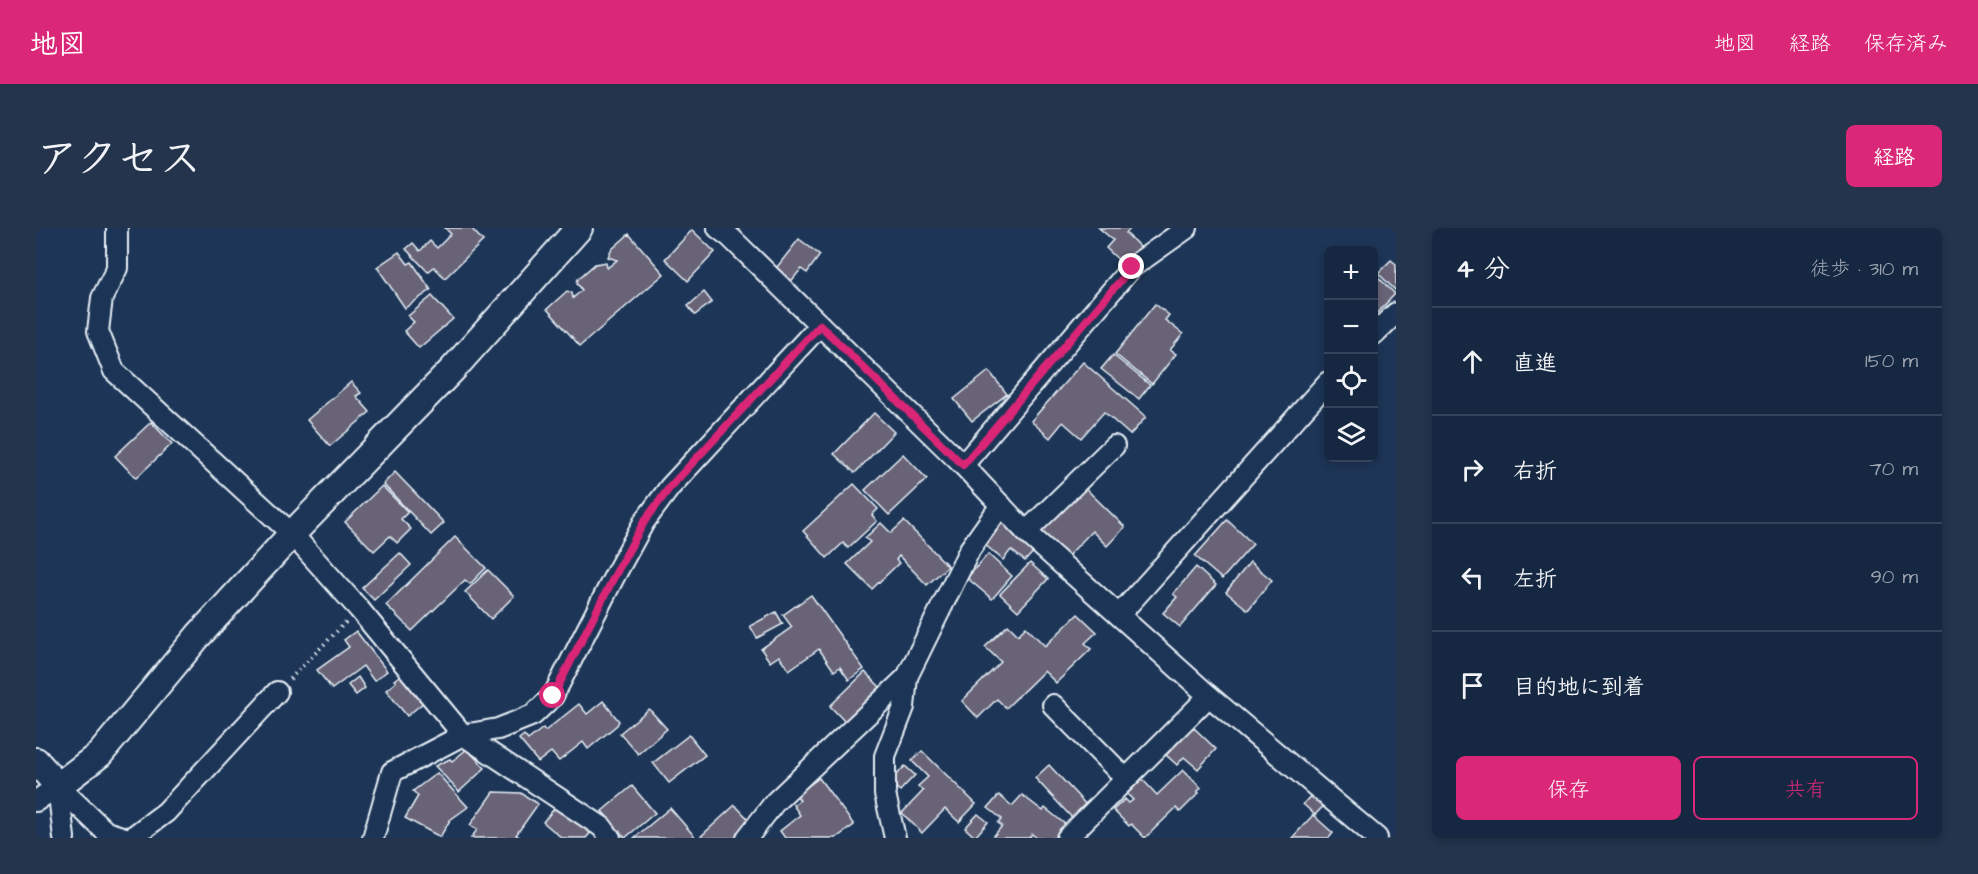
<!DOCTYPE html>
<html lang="ja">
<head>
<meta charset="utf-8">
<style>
	body { margin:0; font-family:"Architects Daughter","Klee One",sans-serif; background:#23344c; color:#f1f3f6 }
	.controls { position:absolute; right:18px; top:18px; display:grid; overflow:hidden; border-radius:9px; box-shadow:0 3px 9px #0003 }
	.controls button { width:54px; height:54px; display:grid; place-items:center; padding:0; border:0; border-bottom:2px solid #35445a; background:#162841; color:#f1f3f6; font:30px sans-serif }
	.stop { position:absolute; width:18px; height:18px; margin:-14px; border:4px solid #db2777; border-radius:50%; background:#fff }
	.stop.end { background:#db2777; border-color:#fff; box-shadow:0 2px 6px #0008 }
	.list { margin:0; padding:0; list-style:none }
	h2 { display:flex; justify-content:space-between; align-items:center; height:78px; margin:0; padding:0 24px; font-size:26px }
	h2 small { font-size:20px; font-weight:400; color:#9ea6b1 }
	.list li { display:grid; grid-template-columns:39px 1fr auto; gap:18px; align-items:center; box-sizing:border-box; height:108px; padding:0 24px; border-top:2px solid #35445a }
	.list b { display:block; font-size:22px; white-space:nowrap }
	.list em { font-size:20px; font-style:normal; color:#9ea6b1 }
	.actions { display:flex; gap:12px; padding:18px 24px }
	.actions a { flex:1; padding:14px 0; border:2px solid #db2777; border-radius:9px; text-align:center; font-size:21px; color:#db2777 }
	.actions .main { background:#db2777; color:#fff }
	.icon { flex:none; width:33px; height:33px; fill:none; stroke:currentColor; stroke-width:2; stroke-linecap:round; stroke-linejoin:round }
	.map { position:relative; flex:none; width:1360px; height:610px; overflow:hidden; border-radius:9px }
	header { display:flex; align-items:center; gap:36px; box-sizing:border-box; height:84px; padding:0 30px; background:#db2777; color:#fff }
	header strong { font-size:28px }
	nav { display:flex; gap:33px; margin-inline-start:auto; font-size:21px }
	.intro { display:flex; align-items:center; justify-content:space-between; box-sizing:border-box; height:144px; padding:0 36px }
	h1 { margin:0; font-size:42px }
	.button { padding:15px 27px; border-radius:9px; background:#db2777; color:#fff; font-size:21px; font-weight:700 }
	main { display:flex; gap:36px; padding:0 36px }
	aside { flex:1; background:#162841; border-radius:9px; box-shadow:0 3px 9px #0003 }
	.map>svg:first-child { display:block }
	.building { fill:#696477; stroke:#e8f1f8; stroke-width:1.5 }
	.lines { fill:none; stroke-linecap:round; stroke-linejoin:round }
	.minor-casing { stroke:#e8f1f8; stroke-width:24 }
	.tertiary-casing { stroke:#e8f1f8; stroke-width:30 }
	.path { stroke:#e8f1f8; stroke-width:4; stroke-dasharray:1.5 4.5; stroke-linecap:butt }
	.minor { stroke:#1d3557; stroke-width:20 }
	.tertiary { stroke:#1d3557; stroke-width:26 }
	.route { stroke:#db2777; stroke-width:8 }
</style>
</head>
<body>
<header>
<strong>地図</strong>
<nav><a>地図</a><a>経路</a><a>保存済み</a></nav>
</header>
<div class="intro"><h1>アクセス</h1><a class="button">経路</a></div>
<main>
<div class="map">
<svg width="1360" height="610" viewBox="0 0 1360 610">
	<rect width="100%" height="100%" fill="#1d3557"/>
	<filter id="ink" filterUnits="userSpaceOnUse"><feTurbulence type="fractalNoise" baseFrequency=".0167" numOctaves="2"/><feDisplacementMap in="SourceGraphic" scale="12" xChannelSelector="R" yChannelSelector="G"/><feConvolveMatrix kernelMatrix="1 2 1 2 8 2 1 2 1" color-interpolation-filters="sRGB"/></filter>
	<g filter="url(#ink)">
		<g class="building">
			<polygon points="409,0 435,0 447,13 409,50 398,39 392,44 370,21 377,15 384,23 394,13 401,20 415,6"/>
			<polygon points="1063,0 1095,0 1090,5 1107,22 1091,40 1070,20 1077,12"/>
			<polygon points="656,2 679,24 652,53 629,31"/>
			<polygon points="593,6 628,46 544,118 511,81 531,63 536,65 537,70 546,62 541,55 542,51 559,36 570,34 571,40 581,32 572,29 575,22"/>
			<polygon points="763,11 784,27 771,45 765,41 753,56 737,44"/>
			<polygon points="363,24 372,36 376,34 395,62 369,80 341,39"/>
			<polygon points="1355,32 1360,36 1360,63 1342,45"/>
			<polygon points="1338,45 1359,66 1341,85 1338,82"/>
			<polygon points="668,64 676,74 659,87 652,78"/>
			<polygon points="396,68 417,91 383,120 368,103 378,94 372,88"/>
			<polygon points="1119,76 1133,87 1129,92 1147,106 1134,122 1140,126 1116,156 1079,126"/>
			<polygon points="1077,127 1114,157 1103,171 1065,141"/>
			<polygon points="1047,134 1110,189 1094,207 1068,184 1045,210 1027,194 1014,210 995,193"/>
			<polygon points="953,143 971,166 936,193 918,171"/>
			<polygon points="315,154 325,165 320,168 334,184 294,218 271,192"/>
			<polygon points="838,185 858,204 819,245 798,226"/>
			<polygon points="115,194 136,216 100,250 79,228"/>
			<polygon points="867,226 891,251 853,287 829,262"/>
			<polygon points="359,244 408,295 395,307 347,256"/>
			<polygon points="818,256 842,281 836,287 841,293 812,320 807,315 791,330 767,303"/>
			<polygon points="1045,256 1089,299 1071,318 1056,303 1031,329 1002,301"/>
			<polygon points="346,258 372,284 365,291 375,301 361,315 354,308 338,323 309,294"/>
			<polygon points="968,291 1001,320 989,333 975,322 967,332 947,315"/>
			<polygon points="1191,292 1217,316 1186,351 1159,328"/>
			<polygon points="868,293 912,338 891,357 863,328 860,332 863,335 836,361 811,336 834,314 829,310 845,295 855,305"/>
			<polygon points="419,309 450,340 434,356 429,352 376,403 350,377"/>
			<polygon points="364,325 375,337 338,372 326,360"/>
			<polygon points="952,326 976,348 956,371 931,350"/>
			<polygon points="1214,334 1236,352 1212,382 1190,364"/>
			<polygon points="994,335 1012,351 982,383 964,366"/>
			<polygon points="1160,339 1180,357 1144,399 1127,385 1141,369 1137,366"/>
			<polygon points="452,342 478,368 455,391 429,364"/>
			<polygon points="775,367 828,441 813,452 804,439 798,443 783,421 753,442 743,428 734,434 725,421 756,399 747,387"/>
			<polygon points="740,384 747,396 721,410 714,398"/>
			<polygon points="1042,386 1061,404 1049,415 1055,421 1020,455 1008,443 970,480 961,471 942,490 926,473 965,434 949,419 972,397 982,407 990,399 1009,418"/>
			<polygon points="320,403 351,443 338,453 327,438 296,461 281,442 313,419 308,412"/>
			<polygon points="371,442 393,470 371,488 350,462 360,454 358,452"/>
			<polygon points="829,444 846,461 811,496 794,478"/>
			<polygon points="322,449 329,460 320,467 312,457"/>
			<polygon points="567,473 583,493 581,497 552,521 547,514 523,533 515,524 502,534 483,511 488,507 492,512 507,500 509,503 543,476 551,486"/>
			<polygon points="613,481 631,501 602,526 584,505"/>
			<polygon points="1157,499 1180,521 1162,541 1148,529 1141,537 1130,527"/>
			<polygon points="653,507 669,527 633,555 617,535"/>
			<polygon points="431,521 449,540 423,564 399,538 414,531 416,533"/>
			<polygon points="886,523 940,576 923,594 909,581 886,605 866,585 887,563 882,558 892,549 876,533"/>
			<polygon points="1013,537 1053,580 1039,593 999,550"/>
			<polygon points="869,538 879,547 864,563 854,554"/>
			<polygon points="1147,542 1165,560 1161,564 1163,565 1144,584 1140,580 1109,610 1095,596 1093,598 1077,582 1089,571 1093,575 1097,572 1091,566 1106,551 1121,567"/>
			<polygon points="401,545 432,579 414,592 404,609 369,590 382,568 377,563"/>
			<polygon points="783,550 818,597 800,610 749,610 744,603 764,587 757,577 764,572 760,567"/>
			<polygon points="596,558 619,585 589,610 566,583"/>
			<polygon points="1279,563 1291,574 1279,587 1267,576"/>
			<polygon points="457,564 485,565 502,576 480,607 485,610 435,610 441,602 434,597"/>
			<polygon points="963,567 976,578 986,567 1007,583 1009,580 1034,600 1026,610 1001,610 996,606 993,610 956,610 966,598 962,595 966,591 952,580"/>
			<polygon points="523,575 557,602 550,610 526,610 507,594"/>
			<polygon points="699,577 718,597 703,610 663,610"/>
			<polygon points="634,580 660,610 598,610"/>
			<polygon points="942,586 952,594 939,609 929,600"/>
			<polygon points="1277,587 1297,605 1293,610 1256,610"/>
		</g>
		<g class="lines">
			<defs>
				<g id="minor">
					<polyline points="81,0 81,40 66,70 62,103 78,143 256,306 323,381 427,507 566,599 574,610"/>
					<polyline points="682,0 694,9 927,237 990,304 1173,468 1341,610"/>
					<polyline points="1338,106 1360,85"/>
					<polyline points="927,237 1096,39 1151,0"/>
					<polyline points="990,304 1078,218"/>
					<polyline points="1083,387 1292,154"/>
					<polyline points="1017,477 1089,550"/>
					<polyline points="22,558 70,604 89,610"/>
					<polyline points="22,558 28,610"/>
					<polyline points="0,573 22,558"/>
					<polyline points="95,610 130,584 241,464"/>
					<polyline points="337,610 356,544 427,507 462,501 497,487 517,468 579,347 608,294 634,259 784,97"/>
					<polyline points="711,610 739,574 871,449 934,321 965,277"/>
					<polyline points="859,610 849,566 849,528 868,479 871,449"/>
					<polyline points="1031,610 1173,468"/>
				</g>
				<g id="tertiary">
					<polyline points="0,533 22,558"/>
					<polyline points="22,558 64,526 163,407 256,306 417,141 543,0"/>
				</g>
			</defs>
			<use href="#minor" class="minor-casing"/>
			<use href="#tertiary" class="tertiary-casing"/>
			<polyline class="path" points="254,451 310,394"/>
			<use href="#minor" class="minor"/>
			<use href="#tertiary" class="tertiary"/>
		</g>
	</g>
	<g class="lines" filter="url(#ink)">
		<polyline class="route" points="517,468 579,347 608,294 634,259 784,97 927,237 1096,39"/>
	</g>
</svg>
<div class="controls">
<button>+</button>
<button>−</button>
<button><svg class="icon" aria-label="locate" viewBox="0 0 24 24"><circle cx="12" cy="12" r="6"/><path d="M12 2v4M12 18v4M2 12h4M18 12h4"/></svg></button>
<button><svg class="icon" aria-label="layers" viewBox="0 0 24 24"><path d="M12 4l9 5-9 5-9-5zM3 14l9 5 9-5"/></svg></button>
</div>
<div class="stop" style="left:517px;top:468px"></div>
<div class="stop end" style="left:1096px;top:39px"></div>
</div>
<aside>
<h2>4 分<small>徒歩 · 310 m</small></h2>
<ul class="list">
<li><svg class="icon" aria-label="ahead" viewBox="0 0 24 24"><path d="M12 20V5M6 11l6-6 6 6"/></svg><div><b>直進</b></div><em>150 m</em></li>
<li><svg class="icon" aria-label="right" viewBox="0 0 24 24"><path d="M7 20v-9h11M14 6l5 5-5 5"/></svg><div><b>右折</b></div><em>70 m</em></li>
<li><svg class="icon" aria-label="left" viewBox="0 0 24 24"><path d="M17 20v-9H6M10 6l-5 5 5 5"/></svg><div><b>左折</b></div><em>90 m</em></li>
<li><svg class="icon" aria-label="arrive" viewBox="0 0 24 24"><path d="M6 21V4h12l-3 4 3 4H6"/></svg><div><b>目的地に到着</b></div></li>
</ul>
<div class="actions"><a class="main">保存</a><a>共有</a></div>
</aside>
</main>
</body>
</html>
